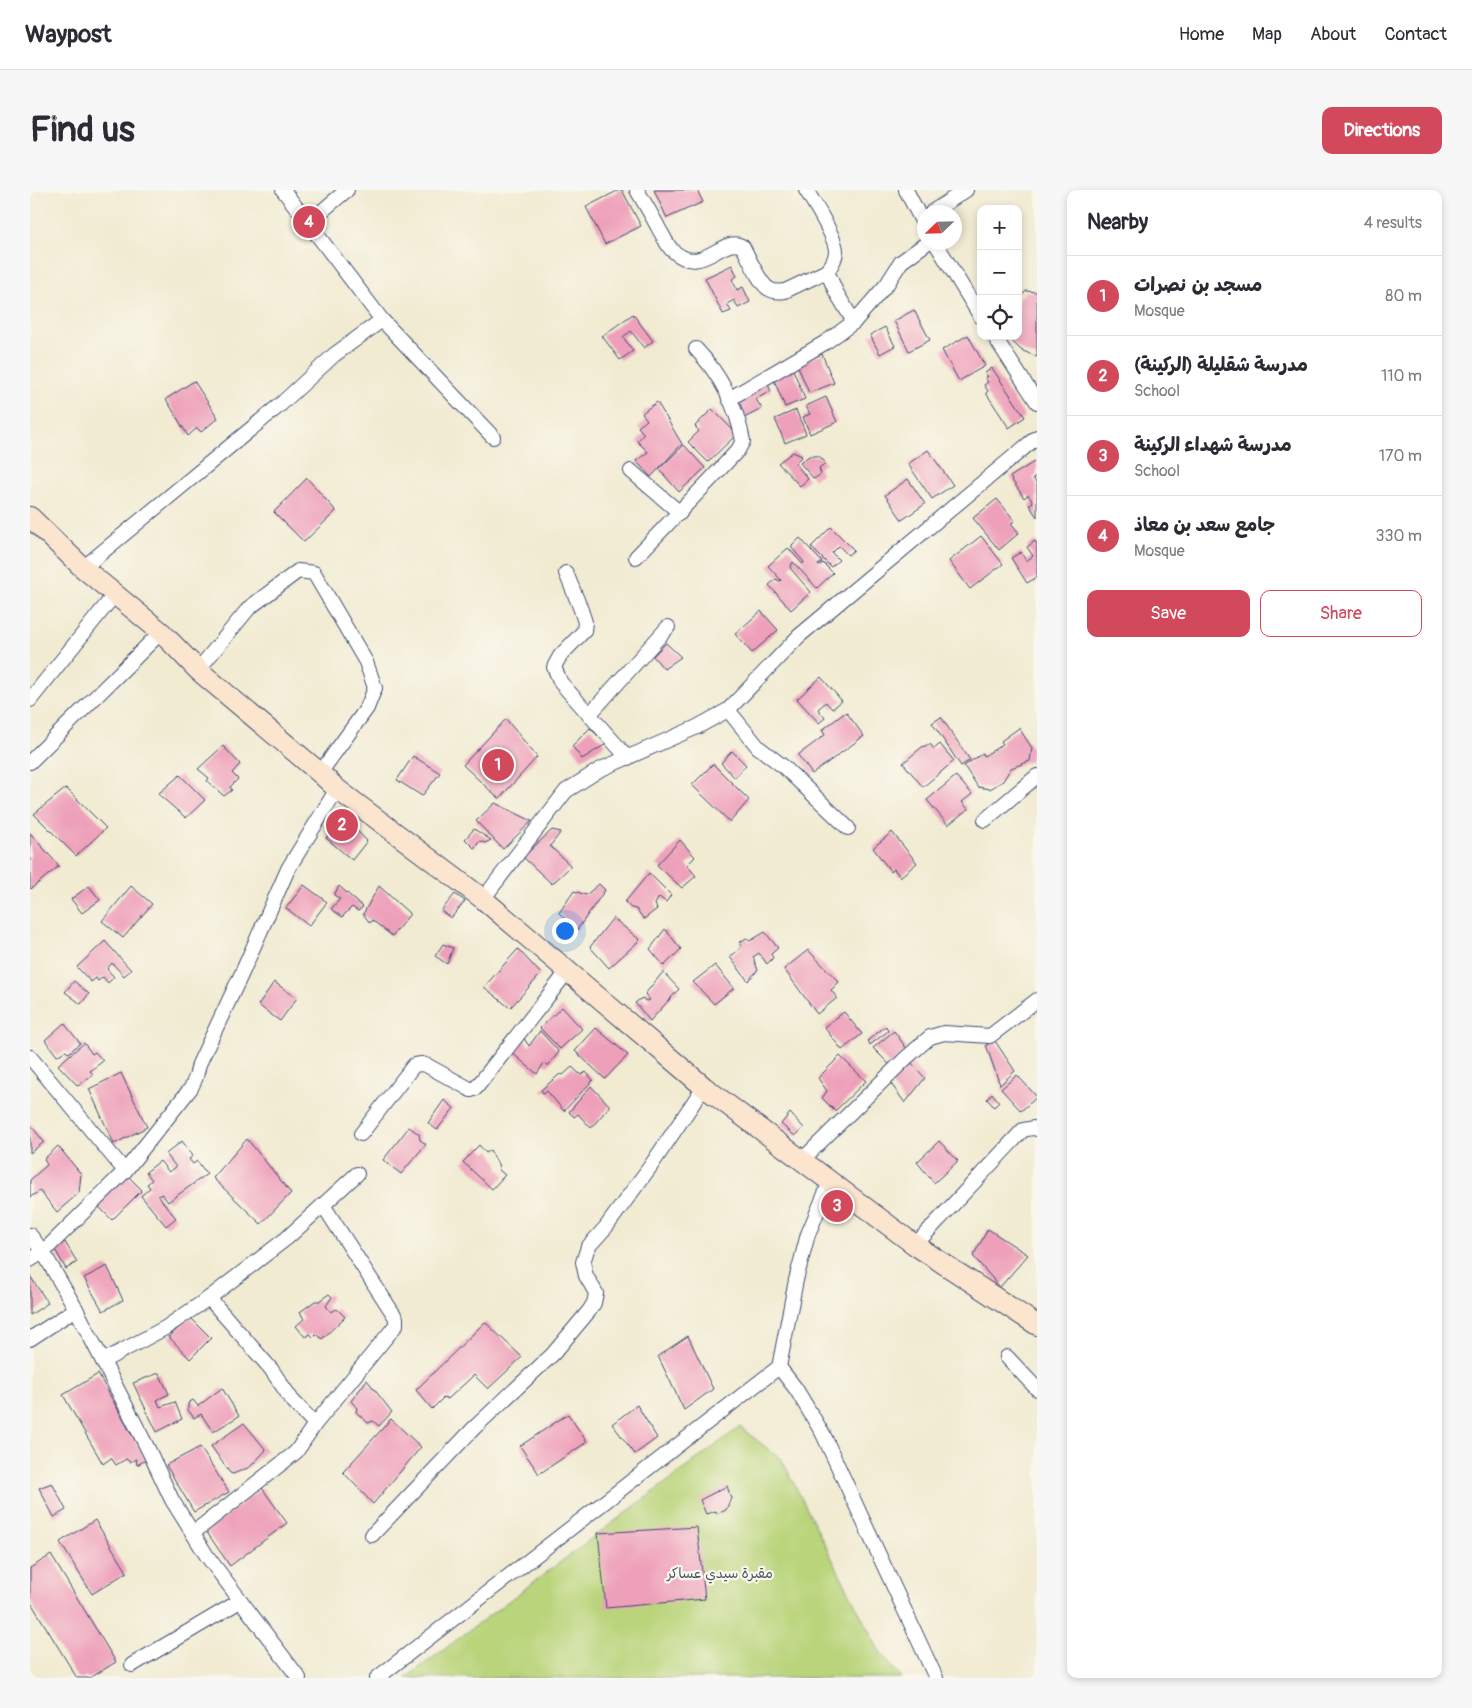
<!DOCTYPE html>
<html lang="en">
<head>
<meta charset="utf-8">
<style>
	body { margin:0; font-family:Pangolin,"Playpen Sans Arabic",sans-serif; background:#f7f7f7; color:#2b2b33 }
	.controls { position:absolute; right:15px; top:15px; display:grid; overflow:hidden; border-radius:10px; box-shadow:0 2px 8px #0003 }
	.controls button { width:45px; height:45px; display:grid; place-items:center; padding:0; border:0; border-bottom:1px solid #e1e1e2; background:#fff; color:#2b2b33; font:25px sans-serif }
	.compass { position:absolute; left:887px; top:15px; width:45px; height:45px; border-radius:50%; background:#fff; box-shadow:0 2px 8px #0003; rotate:247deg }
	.you { position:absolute; left:534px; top:740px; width:18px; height:18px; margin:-12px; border:4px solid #fff; border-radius:50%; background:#1a73e8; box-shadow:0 0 0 8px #1a73e833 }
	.badge { display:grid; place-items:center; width:32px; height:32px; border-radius:50%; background:#d1495b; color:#fff; font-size:16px; font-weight:700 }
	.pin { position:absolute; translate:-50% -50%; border:2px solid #fff; box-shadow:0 1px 5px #0006 }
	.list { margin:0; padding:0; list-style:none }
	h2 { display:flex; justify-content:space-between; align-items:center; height:65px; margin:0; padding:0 20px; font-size:21px }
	h2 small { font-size:16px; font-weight:400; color:#7c7c81 }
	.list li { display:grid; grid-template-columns:32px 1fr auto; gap:15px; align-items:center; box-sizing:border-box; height:80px; padding:0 20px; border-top:1px solid #e1e1e2 }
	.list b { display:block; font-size:19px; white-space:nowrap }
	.list p { margin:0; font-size:16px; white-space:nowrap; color:#7c7c81 }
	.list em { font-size:16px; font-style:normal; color:#7c7c81 }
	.actions { display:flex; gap:10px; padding:15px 20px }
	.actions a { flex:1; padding:11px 0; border:1px solid #d1495b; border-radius:10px; text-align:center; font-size:18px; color:#d1495b }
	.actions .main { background:#d1495b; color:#fff }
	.icon { flex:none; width:28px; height:28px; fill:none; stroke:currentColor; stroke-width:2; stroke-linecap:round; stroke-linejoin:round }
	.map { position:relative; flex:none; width:1007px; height:1488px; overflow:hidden; border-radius:10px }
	header { display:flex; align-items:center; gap:30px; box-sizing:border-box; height:70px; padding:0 25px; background:#fff; border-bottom:1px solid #e1e1e2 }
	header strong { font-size:24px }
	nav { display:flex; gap:28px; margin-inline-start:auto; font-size:18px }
	.intro { display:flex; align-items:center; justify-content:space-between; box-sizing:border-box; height:120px; padding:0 30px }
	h1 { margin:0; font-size:35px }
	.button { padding:12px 22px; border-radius:10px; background:#d1495b; color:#fff; font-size:18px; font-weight:700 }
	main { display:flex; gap:30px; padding:0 30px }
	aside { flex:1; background:#fff; border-radius:10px; box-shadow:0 2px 8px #0003 }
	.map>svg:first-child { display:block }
	.green { fill:#b9d47a; stroke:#6a826c }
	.building { fill:#eea0ba }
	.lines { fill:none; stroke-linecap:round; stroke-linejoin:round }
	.street-casing { stroke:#3b4b6f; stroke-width:16 }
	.secondary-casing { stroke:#3b4b6f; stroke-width:22 }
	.street { stroke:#fff; stroke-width:14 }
	.secondary { stroke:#fce5cf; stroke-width:20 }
	.labels { text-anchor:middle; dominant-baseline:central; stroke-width:4.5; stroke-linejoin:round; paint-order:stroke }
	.park-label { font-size:14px; fill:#425865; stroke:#fbf7ec }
</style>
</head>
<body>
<header>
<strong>Waypost</strong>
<nav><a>Home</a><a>Map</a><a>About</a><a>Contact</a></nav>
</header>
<div class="intro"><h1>Find us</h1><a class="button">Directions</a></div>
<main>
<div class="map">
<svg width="1007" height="1488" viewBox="0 0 1007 1488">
	<rect width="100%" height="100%" fill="#fbf7ec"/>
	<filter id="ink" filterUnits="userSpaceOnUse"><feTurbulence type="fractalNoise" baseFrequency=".02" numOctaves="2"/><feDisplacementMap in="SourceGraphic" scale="10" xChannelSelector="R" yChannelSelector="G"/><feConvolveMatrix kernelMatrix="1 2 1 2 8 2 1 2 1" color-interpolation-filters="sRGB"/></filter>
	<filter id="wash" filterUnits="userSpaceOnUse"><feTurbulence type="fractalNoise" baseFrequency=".0096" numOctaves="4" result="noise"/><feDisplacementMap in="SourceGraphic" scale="20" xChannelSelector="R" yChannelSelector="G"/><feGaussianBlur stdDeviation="1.12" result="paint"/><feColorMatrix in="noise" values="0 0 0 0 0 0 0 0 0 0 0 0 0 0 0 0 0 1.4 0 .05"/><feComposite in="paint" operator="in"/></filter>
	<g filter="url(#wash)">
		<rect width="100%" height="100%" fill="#f1ebd2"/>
		<polygon class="green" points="710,1237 752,1270 848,1459 871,1488 376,1488"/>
		<g id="blocks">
			<g class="building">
				<polygon points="589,0 592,0 611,36 575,54 556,17"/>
				<polygon points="624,0 667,0 673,12 637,28"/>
				<polygon points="702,75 707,86 702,89 707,100 713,97 720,112 708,118 704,110 697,114 701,121 693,124 675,88"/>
				<polygon points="996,101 1007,102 1007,167 991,160 981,150 981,146 988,146 988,110"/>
				<polygon points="884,120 900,150 879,161 864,131"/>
				<polygon points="603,124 623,151 614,158 601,141 593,147 603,161 590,170 572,146"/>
				<polygon points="855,137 865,156 850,164 840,145"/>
				<polygon points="938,145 955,176 929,191 912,160"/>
				<polygon points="792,164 804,193 779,203 767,174"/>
				<polygon points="762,177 775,209 755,217 742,185"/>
				<polygon points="962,178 995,227 979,238 956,203 958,201 954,195 958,192 955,187 958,187 955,183"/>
				<polygon points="164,191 188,228 171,242 167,238 158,246 136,209"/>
				<polygon points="736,191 741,201 726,209 732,219 712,229 701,210"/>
				<polygon points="796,207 807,232 780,244 773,227 780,224 776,216"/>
				<polygon points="627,212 652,254 621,287 606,271 618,262 607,251 614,244 608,237 617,230 612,223"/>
				<polygon points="682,219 707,244 678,272 658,252 669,241 665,236"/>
				<polygon points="766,220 776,244 755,253 745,229"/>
				<polygon points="654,255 675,278 649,302 629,279"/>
				<polygon points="898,260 923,295 902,309 878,274"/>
				<polygon points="763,262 772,266 765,273 778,289 770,296 748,273"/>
				<polygon points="779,266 789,266 796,273 789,278 791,284 784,289 770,273"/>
				<polygon points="1007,270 1007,285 1003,288 1007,294 1007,327 999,315 1003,312 998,305 994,308 980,287"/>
				<polygon points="277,288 306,321 274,352 244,322"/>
				<polygon points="878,289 895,314 872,330 855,305"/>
				<polygon points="967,309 985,331 981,333 989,343 969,360 943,328"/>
				<polygon points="801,337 824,360 818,365 809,356 802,363 809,370 801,377 781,357"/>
				<polygon points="951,346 973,374 940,399 919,371"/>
				<polygon points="770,348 792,372 788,375 789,376 793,373 803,383 787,398 763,372 760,378 781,402 761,420 739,395 746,389 750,391 751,390 738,376 758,358 773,374 774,372 761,357"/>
				<polygon points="1005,351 1007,354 1007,387 997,393 981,368 991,362 996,371 1003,366 997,357"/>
				<polygon points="731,421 748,440 722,463 705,444"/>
				<polygon points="636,453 651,467 634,479 623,466"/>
				<polygon points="791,487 812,511 802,519 796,512 788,519 795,528 789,533 767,509"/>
				<polygon points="816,522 834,546 782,584 768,565 795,545 792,540"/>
				<polygon points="911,527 940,570 931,576 902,533"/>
				<polygon points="476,529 507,567 469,609 433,575"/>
				<polygon points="560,538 576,554 552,569 542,556"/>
				<polygon points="989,538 1002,558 1000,571 981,578 973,591 960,599 948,597 934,576 953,563 954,566 973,554 971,551"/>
				<polygon points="900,554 904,559 910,554 924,571 893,597 873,573 892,557"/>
				<polygon points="193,556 210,574 202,583 208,589 200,597 202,600 194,606 177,591 179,588 168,579"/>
				<polygon points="702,561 716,575 705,588 691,573"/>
				<polygon points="383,566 410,583 392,606 367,590"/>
				<polygon points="683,574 719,610 700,632 662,595"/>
				<polygon points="150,585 175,610 156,628 128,604"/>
				<polygon points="926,586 942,604 932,612 938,619 918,635 897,610"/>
				<polygon points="36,598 76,638 46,666 4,624"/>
				<polygon points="465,613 502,631 473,659 446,631"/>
				<polygon points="315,628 337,651 322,670 296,648"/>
				<polygon points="444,639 461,650 455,653 450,651 444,658 435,649"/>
				<polygon points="522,640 531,642 520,656 541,676 522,694 493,667"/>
				<polygon points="862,642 887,673 870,687 864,679 861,682 843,658"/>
				<polygon points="0,643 29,676 1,699 0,698"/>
				<polygon points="650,650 665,667 657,675 666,686 652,698 627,675"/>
				<polygon points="619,683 641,705 636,712 629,707 625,714 627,719 614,729 606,719 601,718 595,712"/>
				<polygon points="569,694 575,700 547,740 529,723 544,701 556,705"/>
				<polygon points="274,695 297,712 279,736 256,718"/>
				<polygon points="59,696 70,710 52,723 41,709"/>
				<polygon points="101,696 122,714 93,748 72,731"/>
				<polygon points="309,696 333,717 328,721 322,717 312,727 301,719 310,709 304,705"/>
				<polygon points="349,696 380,724 362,746 342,730 340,733 333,724"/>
				<polygon points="425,704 435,711 421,728 411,721"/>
				<polygon points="583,728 610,750 579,778 560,757"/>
				<polygon points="635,739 651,759 634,776 620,759"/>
				<polygon points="735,742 748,758 741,764 743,768 737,774 729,763 723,767 728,780 718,791 700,767 712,757 709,753 716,748 720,751"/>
				<polygon points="75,751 101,780 94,786 82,773 77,779 84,787 78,793 73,787 68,791 66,788 61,792 47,777"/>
				<polygon points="413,754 423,758 417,774 405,766"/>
				<polygon points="488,759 511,784 480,818 454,797"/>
				<polygon points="778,760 809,792 801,800 807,808 787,824 754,779"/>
				<polygon points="685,775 704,798 684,814 663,792"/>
				<polygon points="633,782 649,799 620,831 605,813 612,808 616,811 620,810 615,804"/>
				<polygon points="44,791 59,804 51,814 35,802"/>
				<polygon points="244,792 267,808 250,831 228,815"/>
				<polygon points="532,817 552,839 530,859 510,838"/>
				<polygon points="814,822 832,844 812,860 794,837"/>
				<polygon points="34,833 50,853 39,863 35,861 27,866 15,850"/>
				<polygon points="856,836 858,841 840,855 838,850"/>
				<polygon points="566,838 598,865 575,889 545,861"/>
				<polygon points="510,841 529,862 518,876 514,873 507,884 481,862 493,847 499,856"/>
				<polygon points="864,841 877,859 860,875 843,858"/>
				<polygon points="965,851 985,881 970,895 956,855"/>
				<polygon points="54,853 62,864 65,862 73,871 60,881 63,884 48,896 28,875"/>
				<polygon points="810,866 836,891 805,921 792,908 797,901 788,888"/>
				<polygon points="879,870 895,888 875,913 859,891"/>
				<polygon points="542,877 551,885 556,882 563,890 534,921 517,901 513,903 511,900 530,884 533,885"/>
				<polygon points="91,883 117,937 84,954 59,899"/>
				<polygon points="987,885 1007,907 991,921 971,899"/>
				<polygon points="561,896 580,916 561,938 548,924 544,927 539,922"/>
				<polygon points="962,903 969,912 964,917 957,909"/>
				<polygon points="414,910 424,918 407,940 398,933"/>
				<polygon points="760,923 774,938 765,946 751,934"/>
				<polygon points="0,934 14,952 0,963"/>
				<polygon points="379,937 389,944 390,950 396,954 371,984 353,970"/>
				<polygon points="217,949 261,1003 231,1034 183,988"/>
				<polygon points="152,951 163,966 159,969 163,974 167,971 177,984 138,1012 132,1004 128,1006 146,1028 136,1036 111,1006 120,998 117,994 122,990 116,982 130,971 139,982 146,977 136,964"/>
				<polygon points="909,951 928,971 904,993 887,972"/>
				<polygon points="449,955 456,963 460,960 468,974 469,980 475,985 462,999 433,972"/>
				<polygon points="28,956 51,984 49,1003 27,1022 10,1001 0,1007 0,990 17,975 14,969"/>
				<polygon points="95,983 112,1000 82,1030 65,1013"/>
				<polygon points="958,1039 998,1065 970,1097 943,1066"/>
				<polygon points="35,1052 47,1072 36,1079 24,1058"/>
				<polygon points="77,1076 93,1110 73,1121 54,1088"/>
				<polygon points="0,1086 18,1113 0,1125"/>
				<polygon points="299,1104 302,1107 296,1116 301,1122 307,1119 315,1127 292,1149 286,1144 283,1147 280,1144 275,1147 266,1136 274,1129 270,1122 285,1111 289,1111"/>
				<polygon points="160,1127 181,1148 160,1169 139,1147"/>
				<polygon points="455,1132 492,1167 458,1199 444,1185 418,1209 414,1207 402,1219 386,1200"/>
				<polygon points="658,1146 683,1199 654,1220 628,1166"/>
				<polygon points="129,1183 139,1204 127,1210 130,1217 145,1212 152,1229 127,1242 103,1193"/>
				<polygon points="68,1184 116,1270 107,1275 106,1269 100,1272 96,1269 86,1275 81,1268 73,1274 33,1205"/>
				<polygon points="337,1190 362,1222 349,1236 343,1231 338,1233 326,1222 327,1218 321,1211"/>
				<polygon points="192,1198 209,1226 183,1242 171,1224 164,1228 158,1220 158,1213 163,1210 168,1216"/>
				<polygon points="607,1215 627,1248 605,1264 582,1234"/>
				<polygon points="538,1224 557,1252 509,1284 490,1256"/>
				<polygon points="361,1229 391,1257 343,1314 313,1282"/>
				<polygon points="214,1233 236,1260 220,1277 203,1284 200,1283 181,1256"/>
				<polygon points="170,1257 199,1302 164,1322 136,1275"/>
				<polygon points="22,1293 36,1320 24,1327 9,1298"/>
				<polygon points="697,1296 701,1308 696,1320 687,1324 686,1321 676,1324 670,1310"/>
				<polygon points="232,1298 257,1333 200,1376 176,1341"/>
				<polygon points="65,1330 97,1382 62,1404 30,1352"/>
				<polygon points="667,1337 675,1409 576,1418 568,1343"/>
				<polygon points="21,1365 86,1472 60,1488 47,1488 0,1411 0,1378"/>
			</g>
		</g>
	</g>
	<g filter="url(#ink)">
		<use href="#blocks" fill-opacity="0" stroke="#3b4b6f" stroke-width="1"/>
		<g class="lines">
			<defs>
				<g id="street">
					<polyline points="253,0 352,130 463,247"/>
					<path d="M607 0C615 14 623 27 630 41 634 47 637 55 642 60 673 89 692 43 713 57 719 68 730 94 739 99 744 102 749 102 755 101L797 81"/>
					<path d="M776 0C784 13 805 46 806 60 806 68 802 75 797 81L806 102 824 132"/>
					<polyline points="876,0 894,35"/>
					<polyline points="902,22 936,0"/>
					<polyline points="279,32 317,0"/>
					<polyline points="905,52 951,127"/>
					<polyline points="964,146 1007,212"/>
					<polyline points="699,209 796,152 824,132 857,94 871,72 898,52"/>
					<polyline points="601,281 650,323"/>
					<path d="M606 367 679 291 708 260 713 251C707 217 690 184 666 159"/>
					<polyline points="53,378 251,214 304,165 352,130"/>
					<polyline points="536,383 550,417 555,432 554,441 530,466 524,477 531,493 598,568"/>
					<polyline points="168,480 219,418 268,381 284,383 336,472 345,498 337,518 290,583"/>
					<polyline points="0,510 85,404"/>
					<polyline points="698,520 728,557 754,577 818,638"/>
					<polyline points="559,525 638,437"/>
					<polyline points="0,572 131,442"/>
					<polyline points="955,630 1007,586"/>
					<polyline points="453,709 536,601 569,580 667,537 698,520 769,446 1007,247"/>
					<polyline points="0,867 95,981"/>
					<polyline points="331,944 384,875 392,874 398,876 438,898 441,900 446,898 537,782"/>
					<polyline points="771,971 876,868 900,847 914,843 960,846 1007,810"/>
					<polyline points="0,1045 13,1062 46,1119 119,1261 142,1310 177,1366 269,1488"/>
					<polyline points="885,1055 993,940 1003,938 1007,939"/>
					<polyline points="0,1070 13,1062 95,981 161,898 166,887 169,874 211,785 258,679 307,599"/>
					<polyline points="179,1108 241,1179 262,1210 285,1234"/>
					<polyline points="0,1149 46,1119"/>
					<polyline points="977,1167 1007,1199"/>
					<polyline points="73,1171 135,1138 179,1108 257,1048 327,984"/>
					<polyline points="749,1177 766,1199 793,1244 906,1488"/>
					<polyline points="163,1343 266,1262 285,1234 366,1135 366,1128 293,1015"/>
					<polyline points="342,1345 444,1238 523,1164 559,1121 564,1113 566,1103 556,1086 553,1072 558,1057 576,1037 620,977 674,897"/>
					<polyline points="102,1475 210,1411"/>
					<polyline points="347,1488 749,1177 766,1090 778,1044 800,992"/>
				</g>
				<polyline id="secondary" points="0,327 53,378 131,442 168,480 290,583 307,599 453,709 674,897 885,1055 1007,1135"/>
			</defs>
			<use href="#street" class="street-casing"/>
			<use href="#secondary" class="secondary-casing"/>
			<use href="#street" class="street"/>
			<use href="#secondary" class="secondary"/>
		</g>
	</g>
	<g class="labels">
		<g class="park-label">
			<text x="690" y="1383">مقبرة سيدي عساكر</text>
		</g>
	</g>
</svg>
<div class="controls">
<button>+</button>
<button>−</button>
<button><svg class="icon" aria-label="locate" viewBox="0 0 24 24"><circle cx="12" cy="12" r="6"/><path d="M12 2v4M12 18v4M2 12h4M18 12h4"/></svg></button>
</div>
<svg class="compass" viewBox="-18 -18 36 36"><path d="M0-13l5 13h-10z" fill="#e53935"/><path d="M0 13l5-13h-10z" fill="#7c7c81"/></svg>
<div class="you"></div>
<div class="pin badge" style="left:468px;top:575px">1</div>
<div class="pin badge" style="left:312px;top:635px">2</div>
<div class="pin badge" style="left:807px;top:1016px">3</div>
<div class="pin badge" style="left:279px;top:32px">4</div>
</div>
<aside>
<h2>Nearby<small>4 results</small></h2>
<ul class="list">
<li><span class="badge">1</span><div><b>مسجد بن نصرات</b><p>Mosque</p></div><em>80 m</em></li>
<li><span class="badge">2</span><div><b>مدرسة شقليلة (الركينة)</b><p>School</p></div><em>110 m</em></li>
<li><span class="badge">3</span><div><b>مدرسة شهداء الركينة</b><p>School</p></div><em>170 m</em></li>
<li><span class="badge">4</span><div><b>جامع سعد بن معاذ</b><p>Mosque</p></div><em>330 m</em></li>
</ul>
<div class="actions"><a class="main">Save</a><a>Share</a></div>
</aside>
</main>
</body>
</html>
